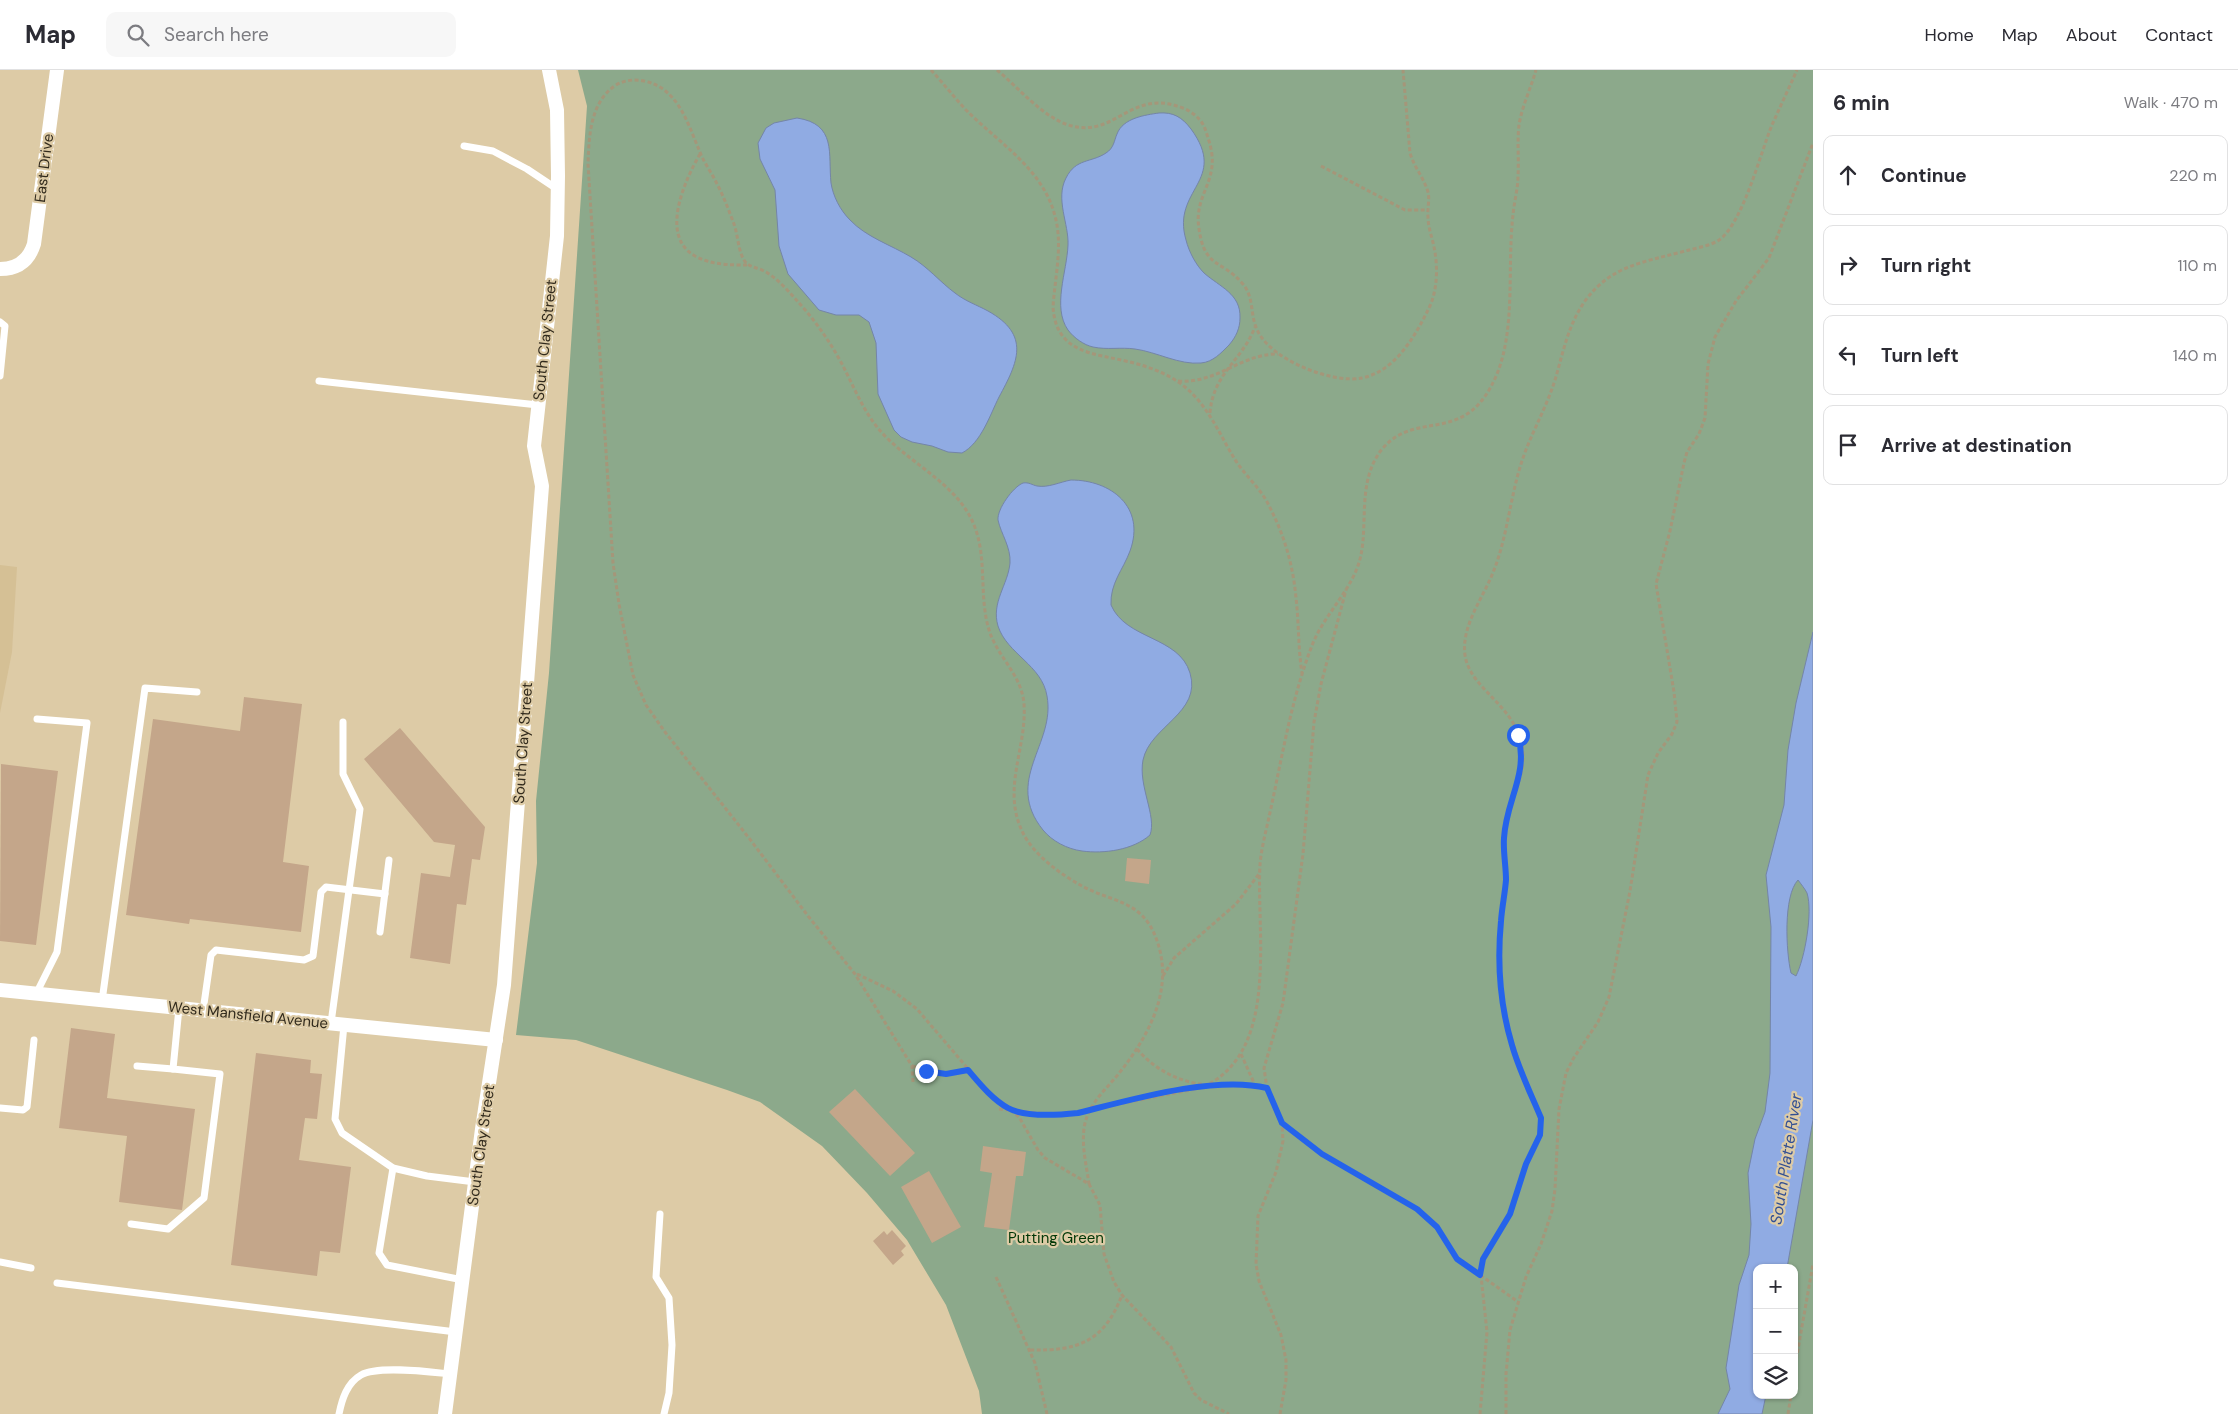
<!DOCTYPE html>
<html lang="en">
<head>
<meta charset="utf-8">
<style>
	body { margin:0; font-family:"DM Sans",sans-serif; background:#f7f7f7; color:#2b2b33 }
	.controls { position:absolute; right:15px; bottom:15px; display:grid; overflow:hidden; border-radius:10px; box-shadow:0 1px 4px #0004 }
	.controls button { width:45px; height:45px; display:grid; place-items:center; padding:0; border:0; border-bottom:1px solid #e1e1e2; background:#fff; color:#2b2b33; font:25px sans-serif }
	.stop { position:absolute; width:15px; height:15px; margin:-11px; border:4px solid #2563eb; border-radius:50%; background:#fff }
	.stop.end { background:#2563eb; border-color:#fff; box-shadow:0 1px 5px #0008 }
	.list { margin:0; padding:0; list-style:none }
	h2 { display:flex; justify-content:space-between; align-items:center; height:65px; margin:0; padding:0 20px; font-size:21px }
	h2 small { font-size:16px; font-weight:400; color:#7c7c81 }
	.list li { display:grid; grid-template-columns:32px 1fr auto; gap:15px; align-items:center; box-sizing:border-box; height:80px; margin:0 10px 10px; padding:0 10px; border:1px solid #e1e1e2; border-radius:10px }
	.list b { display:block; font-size:19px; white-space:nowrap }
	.list em { font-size:16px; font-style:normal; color:#7c7c81 }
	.icon { flex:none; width:28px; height:28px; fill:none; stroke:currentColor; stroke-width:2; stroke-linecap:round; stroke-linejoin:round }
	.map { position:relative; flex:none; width:1813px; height:1344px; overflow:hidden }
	header { display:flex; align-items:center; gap:30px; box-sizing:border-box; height:70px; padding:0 25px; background:#fff; border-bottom:1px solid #e1e1e2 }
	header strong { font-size:24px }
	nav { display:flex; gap:28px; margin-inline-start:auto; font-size:18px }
	.search { width:350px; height:45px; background:#f7f7f7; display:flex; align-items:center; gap:12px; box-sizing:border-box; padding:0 18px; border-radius:10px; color:#7c7c81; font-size:19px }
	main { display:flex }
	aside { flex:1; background:#fff }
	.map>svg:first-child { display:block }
	.built { fill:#d5c095 }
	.green { fill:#8ca98b; fill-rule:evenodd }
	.water { fill:#90abe3; stroke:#7485a8; fill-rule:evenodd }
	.building { fill:#c4a68a }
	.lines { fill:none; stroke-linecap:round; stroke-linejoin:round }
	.path { stroke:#a59679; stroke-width:3; stroke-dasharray:4 2.5; stroke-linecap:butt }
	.lane { stroke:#fff; stroke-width:7 }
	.street { stroke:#fff; stroke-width:14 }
	.route { stroke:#2563eb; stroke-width:6 }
	.labels { text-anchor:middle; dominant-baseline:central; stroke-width:4.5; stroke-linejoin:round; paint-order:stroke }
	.street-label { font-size:15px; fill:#322b1d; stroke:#ddcba6 }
	.park-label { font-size:15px; fill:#003706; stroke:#ddcba6 }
	.water-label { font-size:16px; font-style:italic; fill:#324f93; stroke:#ddcba6 }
</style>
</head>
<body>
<header>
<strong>Map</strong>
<div class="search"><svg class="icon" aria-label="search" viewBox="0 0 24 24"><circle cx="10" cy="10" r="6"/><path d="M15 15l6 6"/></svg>Search here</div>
<nav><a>Home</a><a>Map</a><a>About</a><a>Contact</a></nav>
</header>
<main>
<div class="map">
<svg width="1813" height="1344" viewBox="0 0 1813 1344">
	<rect width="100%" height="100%" fill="#ddcba6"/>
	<polygon class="built" points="0,495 17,497 12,582 0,643"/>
	<path class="green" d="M578 0H1813V1344H982L979 1321 946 1235 907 1170 867 1123 822 1076 760 1032 727 1020 576 970 516 965 537 793 536 731 549 603 587 36ZM1757 1198H1794V1325H1757Z"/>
	<g class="water">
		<path d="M1159 43C1173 42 1182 47 1191 59 1229 111 1171 119 1186 170 1189 182 1196 195 1204 203 1220 217 1241 224 1240 248 1240 258 1236 267 1229 275 1221 283 1213 292 1201 293 1179 295 1157 282 1135 279 1121 277 1107 280 1093 277 1084 275 1074 268 1068 260 1052 237 1067 202 1068 175 1069 154 1055 129 1066 108 1076 88 1091 93 1106 83 1114 78 1114 71 1117 64 1123 48 1145 45 1159 43Z"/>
		<path d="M797 48C837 54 828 84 831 113 833 126 840 140 850 150 866 167 891 175 911 187 928 197 940 212 955 223 965 231 977 235 988 241 1031 265 1018 292 999 327 990 345 981 373 962 383L948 382 932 376 912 372 901 367 894 360 878 324 876 273 869 252 859 245H836L819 240 788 204 779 176 775 120 760 89 758 73 766 58 774 53Z"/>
		<path d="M1071 410C1111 410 1146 437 1130 481 1123 500 1110 513 1111 535 1126 570 1179 566 1190 603 1202 643 1150 656 1143 690 1138 716 1157 746 1150 765 1133 780 1104 784 1082 781 1067 779 1052 771 1043 760 1003 710 1056 674 1047 626 1042 595 1007 584 998 556 991 532 1008 515 1010 493 1011 477 1001 464 998 450 997 439 1013 417 1023 413 1029 412 1032 415 1037 416 1048 418 1060 412 1071 410Z"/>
		<path d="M1813 562V1050L1787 1198H1757V1325H1766L1762 1344H1718L1730 1319 1726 1298 1739 1215 1749 1185 1751 1154 1748 1103 1755 1069 1765 1042 1770 1003 1771 857 1766 805 1784 735 1788 680 1796 633ZM1798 810C1801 814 1805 819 1807 823 1813 842 1805 888 1796 906L1791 903C1786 882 1783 826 1798 810Z"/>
	</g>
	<g class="building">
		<polygon points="244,627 302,634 283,792 309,796 301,862 190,849 189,854 126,845 153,649 240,661"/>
		<polygon points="400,658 485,757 480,790 472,789 466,835 457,834 450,894 410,888 421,803 450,807 455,775 434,772 364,689"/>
		<polygon points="1,694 58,701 36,875 0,871"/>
		<polygon points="1127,788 1151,790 1149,814 1125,811"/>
		<polygon points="71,958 115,964 107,1028 195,1039 182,1140 119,1132 127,1066 59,1058"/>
		<polygon points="256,983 311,990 310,1003 322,1004 317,1049 305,1048 299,1090 351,1097 340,1183 320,1181 317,1206 231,1195"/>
		<polygon points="855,1019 915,1083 890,1106 829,1042"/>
		<polygon points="983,1076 1026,1082 1023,1106 1016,1106 1009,1160 984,1157 992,1103 980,1101"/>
		<polygon points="929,1101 961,1157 932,1173 901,1117"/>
		<polygon points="892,1160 906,1176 901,1181 904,1185 893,1195 873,1171 884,1161 887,1165"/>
	</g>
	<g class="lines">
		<g class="path">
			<path d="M931 0C943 13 954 27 966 40 999 73 1043 99 1055 146 1063 175 1055 207 1053 237 1056 284 1094 283 1130 292 1150 297 1169 304 1185 317 1208 336 1219 363 1234 388 1243 403 1257 415 1266 430 1283 461 1293 493 1296 528 1299 553 1298 578 1302 603"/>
			<path d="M997 0C1019 18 1044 49 1072 56 1114 67 1131 21 1177 36 1185 38 1194 43 1199 49 1204 54 1206 61 1208 68 1223 111 1193 122 1199 159 1205 199 1221 189 1242 213 1254 226 1250 242 1256 257 1267 289 1332 314 1362 308 1395 301 1414 268 1428 240 1438 221 1438 196 1434 177 1432 167 1428 157 1428 147 1427 139 1430 130 1428 122 1424 108 1414 97 1410 83L1403 0"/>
			<path d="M700 84C685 110 659 166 695 186 711 195 731 195 748 195"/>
			<polyline points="1321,96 1405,140 1428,140"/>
			<path d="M1178 311C1217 314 1240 284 1278 284"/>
			<path d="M1210 343C1213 303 1242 291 1255 257"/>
			<polyline points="857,904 893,921 917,939 987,1021 1019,1047 1038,1080 1045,1088 1089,1114 1100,1135 1104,1184 1114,1212 1122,1225 1171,1277 1194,1323 1201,1330 1229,1344"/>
			<polyline points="1163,906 1174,888 1236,834 1259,804"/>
			<path d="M1137 979C1155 1000 1180 1013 1209 1015 1229 1016 1247 1013 1267 1019"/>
			<polyline points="1241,984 1255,1015"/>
			<polyline points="912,996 947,1004 968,1000"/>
			<path d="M913 1012 912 996 855 904 808 846 749 768 665 662 646 635 633 605 619 534 613 493 588 94C589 66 590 32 616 15 625 10 634 9 644 11 679 18 688 55 700 82 704 93 712 103 717 114 724 127 729 141 734 154 738 165 738 180 744 190 748 197 755 197 762 200 777 207 789 222 800 234 817 253 830 272 842 294 853 315 862 338 877 357 905 392 957 412 974 455 988 489 978 528 990 563 999 588 1022 606 1024 634 1027 679 1001 719 1023 763 1034 785 1060 804 1082 816 1111 832 1142 830 1156 868 1175 917 1150 964 1120 1002 1110 1015 1096 1027 1089 1042 1078 1064 1086 1091 1089 1114"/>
			<path d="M999 1039 1056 1045 1068 1044 1200 1018C1281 986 1256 863 1260 795 1261 782 1264 769 1267 756 1281 695 1290 631 1313 573 1325 544 1353 518 1360 489 1369 454 1356 410 1383 378 1418 338 1466 378 1497 304 1516 257 1507 196 1513 145 1514 132 1518 119 1518 106 1519 89 1517 71 1519 55 1522 36 1531 18 1536 0"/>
			<polyline points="1282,1053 1322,1084 1417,1139 1437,1157 1457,1189 1517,1231"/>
			<polyline points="996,1207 1035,1293 1047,1344"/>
			<path d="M1030 1280C1078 1281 1104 1272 1122 1225"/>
			<polyline points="1794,1302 1813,1194"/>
			<polyline points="1280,1344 1286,1310 1286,1290 1281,1265 1259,1211 1256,1194 1258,1146 1276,1102 1283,1071 1282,1053 1267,1019 1264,998 1283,933 1303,784 1314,652 1321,614 1346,520"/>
			<path d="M1480 1344 1487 1262 1480 1196 1510 1143 1525 1094 1540 1065 1541 1048C1519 993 1499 947 1499 885 1499 859 1505 833 1506 807 1506 793 1503 779 1504 765 1507 738 1522 714 1523 688 1523 637 1470 622 1465 585 1461 555 1484 527 1494 500 1507 467 1510 429 1521 394 1530 365 1546 339 1555 310 1563 283 1568 255 1585 231 1611 195 1645 192 1685 181 1696 178 1710 176 1719 170 1743 153 1760 84 1772 55 1780 37 1789 18 1797 0"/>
			<polyline points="1506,1344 1506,1304 1510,1260 1526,1207 1541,1174 1552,1141 1555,1119 1559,1039 1566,1003 1573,989 1598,952 1609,927 1630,821 1648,705 1658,683 1672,664 1677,652 1674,622 1656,514 1670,461 1684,393 1687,382 1699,364 1705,348 1708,294 1715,267 1736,231 1769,188 1813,73"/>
			<polyline points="1788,1344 1791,1325"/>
		</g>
		<g class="lane">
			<polyline points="464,76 493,81 527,99 557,119"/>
			<polyline points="0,252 5,256 0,306"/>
			<polyline points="319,311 538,335"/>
			<polyline points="380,862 389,790"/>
			<polyline points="36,924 57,882 87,653 37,649"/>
			<polyline points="102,931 145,618 197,622"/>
			<polyline points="203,941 211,885 216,880 304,890 313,886 321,822 326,817 385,824"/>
			<polyline points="331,953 360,739 343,704 343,652"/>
			<polyline points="344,955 335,1049 342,1063 393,1098 427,1106 475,1112"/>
			<polyline points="137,996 173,999"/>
			<polyline points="0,1038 23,1040 27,1037 34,970"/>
			<polyline points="393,1098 379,1183 387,1195 463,1210"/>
			<polyline points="660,1144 656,1207 669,1228 672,1275 669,1323 664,1344"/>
			<polyline points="131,1154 168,1159 204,1128 220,1004 173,999 179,938"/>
			<polyline points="0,1192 31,1198"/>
			<polyline points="57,1213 456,1262"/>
			<path d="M339 1344C342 1329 347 1313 361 1305 378 1295 431 1302 450 1304"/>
		</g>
		<g class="street">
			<path d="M0 199C18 199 29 190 34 174L57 0"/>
			<polyline points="0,920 496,970"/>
			<polyline points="445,1344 482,1059 504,915 542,416 534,376 557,166 558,106 557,40 549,0"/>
		</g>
	</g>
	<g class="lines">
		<path class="route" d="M926 1001 946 1004 968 1000C980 1014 992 1029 1008 1038 1024 1047 1059 1045 1078 1043 1130 1030 1215 1005 1267 1018L1282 1053 1322 1084 1417 1139 1437 1157 1457 1189 1480 1205 1483 1189 1510 1144 1526 1094 1540 1065 1541 1048C1531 1024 1519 1000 1512 975 1500 935 1497 893 1501 851 1502 837 1505 823 1506 810 1506 796 1503 782 1504 768 1506 730 1529 704 1518 665"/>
	</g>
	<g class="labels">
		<g class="street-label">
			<text transform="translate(44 98) rotate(-83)">East Drive</text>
			<text transform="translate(545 270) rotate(-84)">South Clay Street</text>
			<text transform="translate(523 673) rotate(-86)">South Clay Street</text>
			<text transform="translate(248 945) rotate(6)">West Mansfield Avenue</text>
			<text transform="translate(481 1075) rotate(-82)">South Clay Street</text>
		</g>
		<g class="park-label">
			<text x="1056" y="1168">Putting Green</text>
		</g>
		<g class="water-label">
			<text transform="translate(1786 1089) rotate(-81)">South Platte River</text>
		</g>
	</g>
</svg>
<div class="controls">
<button>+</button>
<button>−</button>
<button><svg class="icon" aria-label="layers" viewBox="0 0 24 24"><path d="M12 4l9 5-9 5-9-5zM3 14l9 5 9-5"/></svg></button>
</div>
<div class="stop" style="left:1518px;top:665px"></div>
<div class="stop end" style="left:926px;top:1001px"></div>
</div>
<aside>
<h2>6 min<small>Walk · 470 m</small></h2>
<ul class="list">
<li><svg class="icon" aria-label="ahead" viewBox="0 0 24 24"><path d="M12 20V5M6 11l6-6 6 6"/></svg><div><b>Continue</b></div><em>220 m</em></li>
<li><svg class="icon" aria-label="right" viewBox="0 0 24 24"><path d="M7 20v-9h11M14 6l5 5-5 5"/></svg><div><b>Turn right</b></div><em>110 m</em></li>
<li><svg class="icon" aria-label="left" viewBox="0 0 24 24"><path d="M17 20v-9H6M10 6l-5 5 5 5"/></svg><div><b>Turn left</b></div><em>140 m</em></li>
<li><svg class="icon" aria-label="arrive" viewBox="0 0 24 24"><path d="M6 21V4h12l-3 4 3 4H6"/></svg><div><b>Arrive at destination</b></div></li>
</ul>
</aside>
</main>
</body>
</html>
